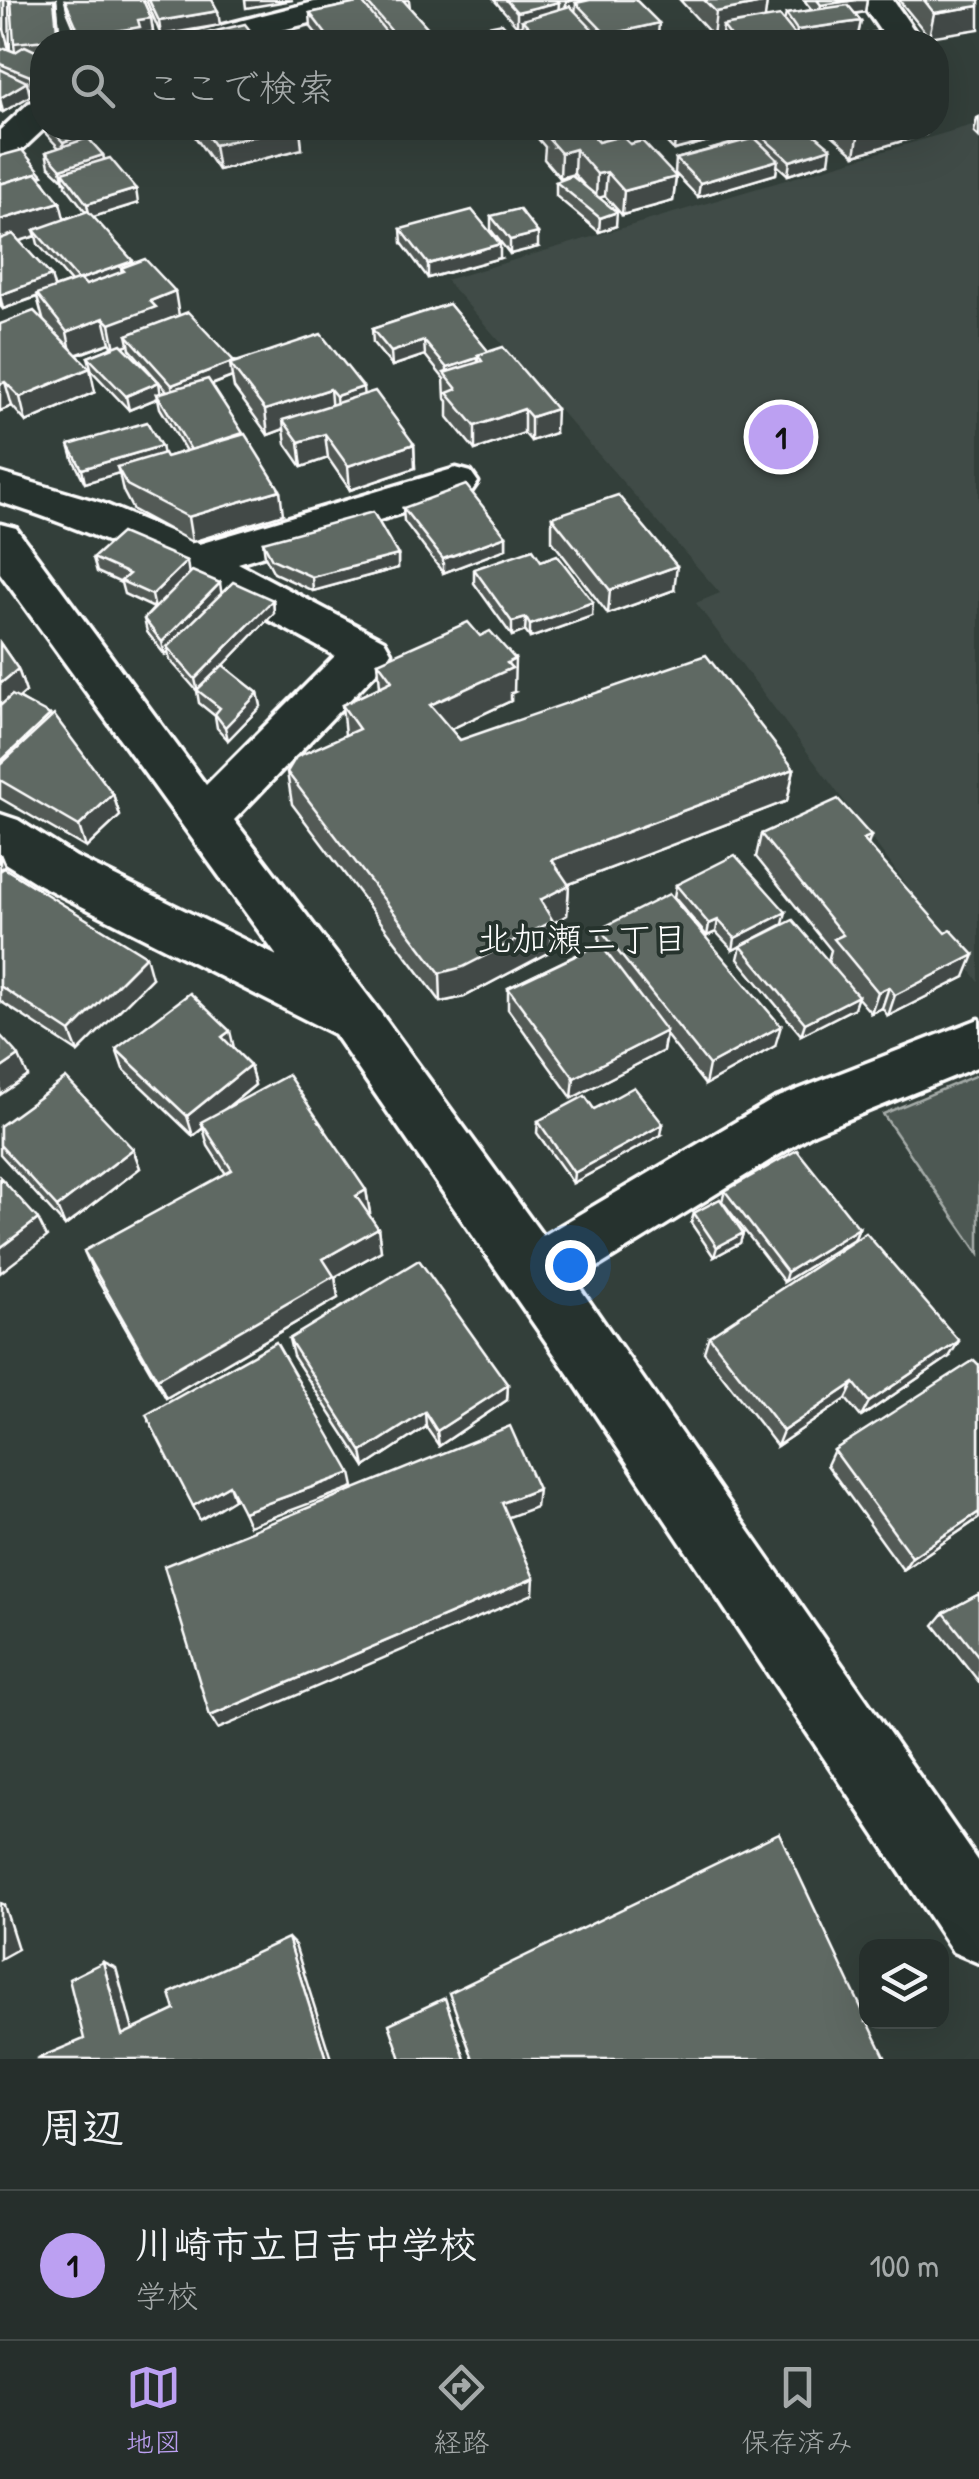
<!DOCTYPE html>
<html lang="ja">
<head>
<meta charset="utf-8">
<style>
	body { margin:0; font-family:"Patrick Hand","Klee One",sans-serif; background:#323b38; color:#f1f3f6 }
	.controls { position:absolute; right:30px; bottom:30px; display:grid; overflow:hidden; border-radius:20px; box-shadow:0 10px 40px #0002 }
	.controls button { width:90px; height:90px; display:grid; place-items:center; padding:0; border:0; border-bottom:2px solid #424a48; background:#262f2c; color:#f1f3f6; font:50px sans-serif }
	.you { position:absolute; left:570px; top:1265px; width:35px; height:35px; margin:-25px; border:8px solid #fff; border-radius:50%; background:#1a73e8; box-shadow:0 0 0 15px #1a73e833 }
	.badge { display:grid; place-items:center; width:65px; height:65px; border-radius:50%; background:#bca0f2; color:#111; font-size:32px; font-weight:700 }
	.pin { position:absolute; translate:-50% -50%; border:5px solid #fff; box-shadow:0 2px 10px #0006 }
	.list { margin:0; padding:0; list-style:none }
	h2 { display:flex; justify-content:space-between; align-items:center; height:130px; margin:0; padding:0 40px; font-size:42px }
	h2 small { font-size:32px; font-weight:400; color:#a4a9a9 }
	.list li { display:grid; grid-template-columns:65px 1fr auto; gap:30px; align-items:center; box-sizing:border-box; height:150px; padding:0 40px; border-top:2px solid #424a48 }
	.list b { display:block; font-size:38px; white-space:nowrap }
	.list p { margin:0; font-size:32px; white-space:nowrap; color:#a4a9a9 }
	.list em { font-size:32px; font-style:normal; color:#a4a9a9 }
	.icon { flex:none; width:55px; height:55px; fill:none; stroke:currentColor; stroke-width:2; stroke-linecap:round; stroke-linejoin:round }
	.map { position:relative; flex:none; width:979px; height:2059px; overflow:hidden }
	.search { position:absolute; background:#262f2c; box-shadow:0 10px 40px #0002; left:30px; right:30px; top:30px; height:110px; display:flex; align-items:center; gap:25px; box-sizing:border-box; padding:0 35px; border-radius:40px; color:#a4a9a9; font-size:38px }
	.sheet { height:280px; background:#262f2c }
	nav { display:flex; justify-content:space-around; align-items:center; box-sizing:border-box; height:140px; border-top:2px solid #424a48; background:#262f2c; font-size:28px; color:#a4a9a9 }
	nav a { display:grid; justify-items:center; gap:5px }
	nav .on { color:#bca0f2 }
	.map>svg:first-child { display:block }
	.built { fill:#404c47 }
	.green { fill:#4d5853; stroke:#a6aca9; stroke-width:2.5 }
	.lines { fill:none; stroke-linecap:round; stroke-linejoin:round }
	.minor-casing { stroke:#fff; stroke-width:7 }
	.minor { fill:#26332d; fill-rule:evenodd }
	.wall { fill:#525a56; stroke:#fff; stroke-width:2.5; fill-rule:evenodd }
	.shaded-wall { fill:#424a46; stroke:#fff; stroke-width:2.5 }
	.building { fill:#5f6964; stroke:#fff; stroke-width:2.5 }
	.labels { text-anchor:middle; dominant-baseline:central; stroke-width:8; stroke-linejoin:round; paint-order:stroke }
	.neighbourhood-label { font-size:35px; fill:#fff; stroke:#26332d }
</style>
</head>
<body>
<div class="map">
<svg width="979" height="2059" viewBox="0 0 979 2059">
	<rect width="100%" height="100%" fill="#333f3a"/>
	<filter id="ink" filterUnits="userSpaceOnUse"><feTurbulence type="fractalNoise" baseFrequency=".01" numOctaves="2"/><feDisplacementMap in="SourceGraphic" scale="20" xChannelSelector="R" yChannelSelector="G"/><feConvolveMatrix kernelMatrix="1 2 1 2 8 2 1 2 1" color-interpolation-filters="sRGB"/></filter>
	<g filter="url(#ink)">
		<polygon class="built" points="979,123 979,982 696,603 720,593 446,280"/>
		<polygon class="green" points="979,1074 979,1254 883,1114"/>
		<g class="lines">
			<defs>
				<g id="minor">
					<polygon points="322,0 379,0 374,7 234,42 179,42 184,35"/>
					<polygon points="859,0 893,0 922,42 888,42"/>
					<polygon points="42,100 45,128 13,158 0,161 0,130 29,103"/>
					<path d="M456 468 471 472 478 482 471 492 238 563 384 640 391 652 384 664 234 820 374 1004 543 1236 774 1099 979 1019V1066L814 1133 575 1281 979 1862V1963L953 1952 571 1378 334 1034 40 885 0 860V814L18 820 76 857 277 956 0 573V524L16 528 206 785 335 656C226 596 120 539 0 502V473L102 503 199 544Z"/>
				</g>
			</defs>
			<use href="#minor" class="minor-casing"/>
			<use href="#minor" class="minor"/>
		</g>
		<g class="wall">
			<polygon points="0,0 9,50 15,52 14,43 56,0 60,42 42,42 42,84 33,90 29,88 30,96 3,112 0,111"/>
			<polygon points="65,0 151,18 153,32 141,34 143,40 131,42 80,42 68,13"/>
			<polygon points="146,0 212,0 220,25 161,35"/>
			<polygon points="361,0 409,0 410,8 435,36 435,42 323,42 311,27 310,13 361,2"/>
			<polygon points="494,0 636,0 658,36 633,42 600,42 595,38 595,42 530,42 522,34 522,25 517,26"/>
			<polygon points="680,0 765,0 767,2 764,18 784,22 786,14 812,10 804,0 867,0 865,12 855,14 861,21 858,35 805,42 723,42 721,39 722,35 713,36"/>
			<polygon points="899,0 979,0 929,37"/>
			<polygon points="458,32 517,40 517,42 458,42"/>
			<polygon points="979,117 979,137 974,132 977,118"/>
			<path d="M44 128H84L89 133 90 141 103 155 104 160 138 203 93 217 179 315 234 361 364 395 414 444 415 468 350 490 328 458 302 467 286 444 284 429 268 435 234 388 232 377 212 385 283 514 192 542 133 510 123 491 119 473 85 483 73 459 69 445 161 446 162 454 166 457 186 451 160 408 158 398 129 410 92 371 88 357 113 347 110 343 77 355 95 392 26 422 12 406 0 411V324L43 319 37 297 3 309 0 306V156L44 181 64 219 86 212 66 186V182L49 166 46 152 59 148 45 133ZM36 236 38 244 71 282 54 288 51 276 19 241ZM129 344 130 349 167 391 161 393 123 346Z"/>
			<polygon points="189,128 300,128 302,149 218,170"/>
			<polygon points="529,128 602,128 595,130 593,136 598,142 630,144 676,177 673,201 622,215 605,196 599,198 616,226 599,232 556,196 556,182 585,186 574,174 560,178 544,159 545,147"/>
			<polygon points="653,128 747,128 747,131 674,150"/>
			<polygon points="747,128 807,128 829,162 788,175 777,165 776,174 698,197 675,173 676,159 748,139 746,138"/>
			<polygon points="824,128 927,128 926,134 855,155"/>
			<polygon points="491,216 538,247 510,254 491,230"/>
			<polygon points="401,229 500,258 428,278 402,243"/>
			<polygon points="449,304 555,433 531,441 524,433 475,450 448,417 448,401 445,398 444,379 425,355 392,366 373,343 372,329"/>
			<polygon points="403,508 506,536 506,549 443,573 404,521"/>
			<polygon points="552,517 674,590 608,614 552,541"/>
			<polygon points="263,542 398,555 398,568 313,591 274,573 265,556"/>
			<polygon points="93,558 189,574 222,593 273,600 274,613 223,666 258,693 261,706 228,740 217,728 215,716 199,703 197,691 170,660 168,652 165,655 147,632 144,619 154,608 124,594 121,583 97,572"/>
			<polygon points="541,561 592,616 530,638 525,631 512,636 474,583 474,569"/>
			<polygon points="0,643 18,669 26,692 19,698 51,718 113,794 120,816 86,848 0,798"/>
			<polygon points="378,662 514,692 511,693 511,701 450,729 460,740 794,769 787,801 569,884 567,915 553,923 551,951 464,997 441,1002 292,804 287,772 345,735 342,705 380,687"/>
			<polygon points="761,834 871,836 868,845 965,977 888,1016 882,1008 871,1013 857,997 854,1008 801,1035 738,959 741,946 733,950 716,932 707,936 674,897 676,885 783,924 828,961 831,950 756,857"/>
			<polygon points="0,871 152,978 78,1052 0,1001"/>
			<polygon points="600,929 775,1046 705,1085 666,1035 663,1051 572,1098 508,1009 508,988 599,944"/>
			<polygon points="116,1049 234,1050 250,1065 255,1085 227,1108 366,1190 370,1213 368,1214 378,1228 381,1251 335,1277 338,1298 166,1398 94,1274 84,1251 226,1174 208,1146 203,1128 193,1136 123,1069"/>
			<polygon points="538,1121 661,1135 573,1183 537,1133"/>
			<polygon points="0,1126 133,1149 140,1168 65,1226 0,1154"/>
			<polygon points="725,1191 859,1228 855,1238 784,1282 722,1201"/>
			<polygon points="694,1213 743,1233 740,1243 714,1257 691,1223"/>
			<polygon points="709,1336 949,1357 861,1417 846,1399 777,1446 704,1352"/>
			<polygon points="289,1339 508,1385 507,1400 439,1446 426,1427 365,1467 293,1356"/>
			<polygon points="979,1365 979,1518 903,1570 827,1465 834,1450"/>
			<polygon points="979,1594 979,1682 934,1625 944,1613"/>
		</g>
		<g class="shaded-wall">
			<polygon points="4,0 9,0 10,53 4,29"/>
			<polygon points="54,0 56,0 60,42 58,42"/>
			<polygon points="245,0 293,0 246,8"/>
			<polygon points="576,0 611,0 576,3 575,14 566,16 566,2"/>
			<polygon points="856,0 867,0 865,12 818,19 821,5"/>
			<polygon points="559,2 558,16 522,20 522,25 517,26 517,12"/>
			<polygon points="767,2 764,26 723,26 722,35 713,36 716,12"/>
			<polygon points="979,6 979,29 929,37 934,13"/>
			<polygon points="218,11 220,25 161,35 159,21"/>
			<polygon points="151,18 153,32 141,34 143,40 131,42 82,42 81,37 138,20"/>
			<polygon points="861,21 858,35 795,42 797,30"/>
			<polygon points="659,23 658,36 633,42 606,42 607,35"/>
			<polygon points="542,31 541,42 534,42 534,32"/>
			<polygon points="595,32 595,42 553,42"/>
			<polygon points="435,36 435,42 409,42"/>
			<polygon points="796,36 795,42 756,42"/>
			<polygon points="42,68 42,84 33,90 30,76"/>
			<polygon points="27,82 30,96 3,112 0,98"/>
			<polygon points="287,128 300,128 302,149 218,170 214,145"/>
			<polygon points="572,128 602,128 595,130 594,136 555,146"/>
			<polygon points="676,128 747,128 747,131 674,150"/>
			<polygon points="870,128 927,128 926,134 855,155 859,131"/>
			<polygon points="89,133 92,147 66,156 63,142"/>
			<polygon points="831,148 829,162 788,175 790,161"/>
			<polygon points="575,149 574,174 560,178 561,153"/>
			<polygon points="103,155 106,169 63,172 64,183 61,169"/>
			<polygon points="778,160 776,174 698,197 700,183"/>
			<polygon points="607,172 605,196 596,199 597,174"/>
			<polygon points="676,177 673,201 622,215 624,191"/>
			<polygon points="136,189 138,203 90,218 87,204"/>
			<polygon points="60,202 66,226 34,230 36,236 0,247 0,220"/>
			<polygon points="617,212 616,226 599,232 600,218"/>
			<polygon points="538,233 538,247 510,254 510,240"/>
			<polygon points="500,244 500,258 428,278 428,264"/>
			<polygon points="133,261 136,275 124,271 121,268 123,279 82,294 78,280"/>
			<polygon points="51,276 55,290 3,309 0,295"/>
			<polygon points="175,291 179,316 127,335 129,344 115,349 110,324 150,301"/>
			<polygon points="104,318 110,343 72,356 67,332"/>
			<polygon points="424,341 425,355 392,366 391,352"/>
			<polygon points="478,358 478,372 447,377 447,368"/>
			<polygon points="234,361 230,364 232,377 174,399 172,385"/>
			<polygon points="90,368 95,392 26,422 20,397"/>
			<polygon points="5,382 12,406 0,411 0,384"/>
			<polygon points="159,382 161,396 157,394 158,398 129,410 126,396"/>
			<polygon points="363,387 365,412 338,421 336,396"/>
			<polygon points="330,389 332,413 283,420 284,429 268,435 265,410"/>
			<polygon points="524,409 524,433 475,450 475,426"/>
			<polygon points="556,409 555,433 531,441 531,417"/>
			<polygon points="325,434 328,458 302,467 299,442"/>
			<polygon points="414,444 415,468 350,490 348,466"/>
			<polygon points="161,446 164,460 117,467 119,473 85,483 82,469"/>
			<polygon points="280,490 283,514 192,542 188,517"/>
			<polygon points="506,536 506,549 443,573 443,559"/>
			<polygon points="398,555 398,568 313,591 312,577"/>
			<polygon points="187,561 189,575 155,609 152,595"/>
			<polygon points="677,566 674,590 608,614 610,590"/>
			<polygon points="220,583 222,597 167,647 168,652 165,655 162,642"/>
			<polygon points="273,600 274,613 198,692 195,679"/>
			<polygon points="593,602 592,616 530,638 530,625"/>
			<polygon points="526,618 525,631 512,636 512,622"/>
			<polygon points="515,659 514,692 511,693 511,701 432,738 430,705"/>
			<polygon points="18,669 26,692 0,714 0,684"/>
			<polygon points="258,693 261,706 228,740 225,727"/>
			<polygon points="50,715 54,728 0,780 0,762"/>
			<polygon points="794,769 787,801 551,891 552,860"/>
			<polygon points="113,794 120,816 86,848 79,826"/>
			<polygon points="0,854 5,866 0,870"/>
			<polygon points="569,885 567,915 553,923 551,951 464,997 441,1002 440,973 540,900"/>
			<polygon points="786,912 783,924 733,950 735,938"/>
			<polygon points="718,920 716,932 707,936 709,924"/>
			<polygon points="974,955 965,977 888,1016 895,995"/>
			<polygon points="146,956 152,978 78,1052 70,1032"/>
			<polygon points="889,987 882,1008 871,1013 878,992"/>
			<polygon points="858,996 854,1008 801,1035 805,1023"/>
			<polygon points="781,1026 775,1046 705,1085 709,1065"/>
			<polygon points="230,1031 235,1052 222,1037"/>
			<polygon points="666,1031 663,1051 572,1098 574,1078"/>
			<polygon points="19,1056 28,1076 0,1095 0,1069"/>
			<polygon points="250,1065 255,1085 204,1126 201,1122 203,1128 193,1136 187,1116"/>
			<polygon points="663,1124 661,1135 573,1183 574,1173"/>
			<polygon points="133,1149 140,1168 65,1226 57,1207"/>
			<polygon points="366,1190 370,1213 360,1219 356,1196"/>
			<polygon points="38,1219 47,1237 0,1273 0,1248"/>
			<polygon points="378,1228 381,1251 335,1277 338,1298 166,1398 157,1379 323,1259"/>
			<polygon points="859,1228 855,1238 784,1282 787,1272"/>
			<polygon points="743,1233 740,1243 714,1257 717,1247"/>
			<polygon points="959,1341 949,1357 861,1417 869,1402"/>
			<polygon points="854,1383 846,1399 777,1446 783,1431"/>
			<polygon points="508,1385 507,1400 439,1446 437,1431"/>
			<polygon points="425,1412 426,1427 365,1467 362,1452"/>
			<polygon points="351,1473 354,1487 249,1526 243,1512"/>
			<polygon points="229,1485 234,1499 200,1520 193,1506"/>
			<polygon points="538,1489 536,1507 501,1520 502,1503"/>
			<polygon points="979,1512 979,1518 903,1570 912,1557"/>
			<polygon points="534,1578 533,1594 218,1729 210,1716"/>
			<polygon points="0,1903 4,1905 18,1949 0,1959"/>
			<polygon points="288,1938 295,1945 331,2059 326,2059"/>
			<polygon points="103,1962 116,1968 135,2038 122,2035"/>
		</g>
		<g class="building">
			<rect x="0" y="0" width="4" height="29"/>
			<polygon points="11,0 54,0 58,39 14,43"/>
			<polygon points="65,0 143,0 151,18 138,20 140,27 81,37"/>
			<polygon points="149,0 212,0 218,11 159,21"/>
			<polygon points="365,0 403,0 435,36 409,42 401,42"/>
			<polygon points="506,0 557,0 559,2 517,12"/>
			<polygon points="590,0 636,0 659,23 607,35 576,3"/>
			<polygon points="704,0 765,0 767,2 716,12"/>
			<polygon points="817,0 856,0 821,5"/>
			<polygon points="924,0 979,0 979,6 934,13"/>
			<polygon points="362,2 394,42 332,42 310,13"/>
			<polygon points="848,5 861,21 797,30 786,14"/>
			<polygon points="570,6 595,32 553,42 542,31 534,32 522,20"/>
			<polygon points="780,16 796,36 756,42 735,42 723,26"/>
			<polygon points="502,23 517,40 509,42 467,42 458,32"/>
			<polygon points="245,24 259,42 156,42 171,37 174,41"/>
			<polygon points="880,31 893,42 830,42"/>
			<polygon points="25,46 42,54 42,68 30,76 0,64 0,51 5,48 15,52"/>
			<polygon points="0,69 27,82 0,98"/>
			<polygon points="50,128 84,128 89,133 63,142"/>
			<polygon points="202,128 287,128 214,145"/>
			<polygon points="540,128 572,128 546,134"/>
			<polygon points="573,128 585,128 598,142 622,136 630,144 642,141 676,177 624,191 607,172 597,174 575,149 561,153 545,135"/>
			<polygon points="752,128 807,128 831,148 790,161"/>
			<polygon points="88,138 103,155 61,169 46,152"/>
			<polygon points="755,138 778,160 700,183 676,159"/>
			<polygon points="22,150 43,175 40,176 37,173 0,184 0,156"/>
			<polygon points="110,158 136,189 87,204 63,172"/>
			<polygon points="37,173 60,202 0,220 0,184"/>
			<polygon points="572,176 617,212 600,218 556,182"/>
			<polygon points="519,209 538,233 510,240 491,216"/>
			<polygon points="472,210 500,244 428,264 401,229"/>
			<polygon points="88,211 133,261 78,280 34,230"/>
			<polygon points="13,234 51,276 0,295 0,239"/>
			<polygon points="145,259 175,291 150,301 156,307 110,324 104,318 67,332 37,294 80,279 86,285 124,271 121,268"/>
			<polygon points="449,304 489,352 478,355 480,357 447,368 424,341 391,352 372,329"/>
			<polygon points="34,311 90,368 20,397 5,382 0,384 0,324"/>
			<polygon points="188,312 234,361 172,385 127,335"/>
			<polygon points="321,334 363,387 336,396 330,389 265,410 230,364"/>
			<polygon points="121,344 159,382 126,396 88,357"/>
			<polygon points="503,347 556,409 531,417 524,409 475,426 447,393 457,389 444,373 482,361 478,355"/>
			<polygon points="208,379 243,433 191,450 157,394"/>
			<polygon points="375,391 414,444 348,466 325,434 299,442 283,420"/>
			<polygon points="147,422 161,446 82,469 69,445"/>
			<polygon points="245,434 280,490 188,517 127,485 117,467 164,453 166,457"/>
			<polygon points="466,485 506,536 443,559 403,508"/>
			<polygon points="618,495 677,566 610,590 552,517"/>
			<polygon points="373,512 398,555 312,577 272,559 263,542"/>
			<polygon points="121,533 187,561 152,595 121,581 129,574 93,558"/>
			<polygon points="533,549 541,561 557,555 593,602 530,625 526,618 512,622 474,569"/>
			<polygon points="192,571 220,583 162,642 144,619"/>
			<polygon points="233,582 273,600 195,679 167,647"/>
			<polygon points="468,622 480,636 490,631 515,659 507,663 512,668 430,705 460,740 706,655 794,769 552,860 569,885 540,900 553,921 463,967 440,973 287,772 296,757 359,729 342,705 392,681 378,662"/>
			<polygon points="0,643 18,669 0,684"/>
			<polygon points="223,665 258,693 225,727 215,714 220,708 197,690"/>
			<polygon points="12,695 50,715 0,762 0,706"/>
			<polygon points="54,715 113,794 79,826 0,780 0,765"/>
			<polygon points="838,799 871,836 863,839 946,933 951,930 974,955 895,995 889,987 878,992 834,939 843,935 761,834"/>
			<polygon points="735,855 786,912 735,938 718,920 709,924 676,885"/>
			<polygon points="4,868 146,956 70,1032 0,986 0,871"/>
			<polygon points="669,894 781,1026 709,1065 600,929"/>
			<polygon points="793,920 858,996 805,1023 741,946"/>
			<polygon points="600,944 666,1031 574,1078 508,988"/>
			<polygon points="190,993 230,1031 222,1037 250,1065 187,1116 116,1049"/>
			<polygon points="0,1035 19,1056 0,1069"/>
			<polygon points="288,1075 366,1190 356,1196 378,1228 323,1259 334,1276 157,1379 84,1251 232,1170 201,1122"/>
			<polygon points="66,1078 133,1149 57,1207 0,1145 0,1126"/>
			<polygon points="634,1087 663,1124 574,1173 538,1121 585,1096 594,1109"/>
			<polygon points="797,1150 859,1228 787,1272 725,1191"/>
			<polygon points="0,1177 38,1219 0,1248"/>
			<polygon points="720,1199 743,1233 717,1247 694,1213"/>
			<polygon points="866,1233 959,1341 869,1402 854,1383 783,1431 709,1336"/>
			<polygon points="419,1260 508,1385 437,1431 425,1412 362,1452 289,1339"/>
			<polygon points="276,1342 351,1473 243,1512 229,1485 193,1506 146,1415"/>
			<polygon points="974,1360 979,1365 979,1512 912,1557 834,1450"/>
			<polygon points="510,1426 538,1489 502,1503 534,1578 210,1716 164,1566"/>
			<polygon points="979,1594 979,1657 944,1613"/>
			<polygon points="779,1833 866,2018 866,2022 868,2022 886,2059 473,2059 449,1993"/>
			<polygon points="288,1938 326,2059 36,2059 84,2039 69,1979 103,1962 122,2035 175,2010 170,1993"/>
			<polygon points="445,1998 465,2059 401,2059 389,2024"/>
		</g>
	</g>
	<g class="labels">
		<g class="neighbourhood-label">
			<text x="582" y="938">北加瀬二丁目</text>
		</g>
	</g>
</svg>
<div class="controls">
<button><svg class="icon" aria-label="layers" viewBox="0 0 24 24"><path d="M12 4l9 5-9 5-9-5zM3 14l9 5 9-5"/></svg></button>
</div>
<div class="you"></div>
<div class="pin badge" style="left:781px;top:437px">1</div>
<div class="search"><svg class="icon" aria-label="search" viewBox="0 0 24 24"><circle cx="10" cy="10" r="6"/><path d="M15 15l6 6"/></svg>ここで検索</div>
</div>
<section class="sheet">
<h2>周辺<small></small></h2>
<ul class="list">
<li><span class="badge">1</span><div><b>川崎市立日吉中学校</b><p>学校</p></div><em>100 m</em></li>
</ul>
</section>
<nav>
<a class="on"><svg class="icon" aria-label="map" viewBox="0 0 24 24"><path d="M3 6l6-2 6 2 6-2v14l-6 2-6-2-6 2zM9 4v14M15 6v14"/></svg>地図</a>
<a><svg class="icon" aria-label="directions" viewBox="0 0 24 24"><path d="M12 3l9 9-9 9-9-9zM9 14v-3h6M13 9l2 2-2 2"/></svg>経路</a>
<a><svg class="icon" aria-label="saved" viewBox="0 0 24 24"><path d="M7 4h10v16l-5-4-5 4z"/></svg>保存済み</a>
</nav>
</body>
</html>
